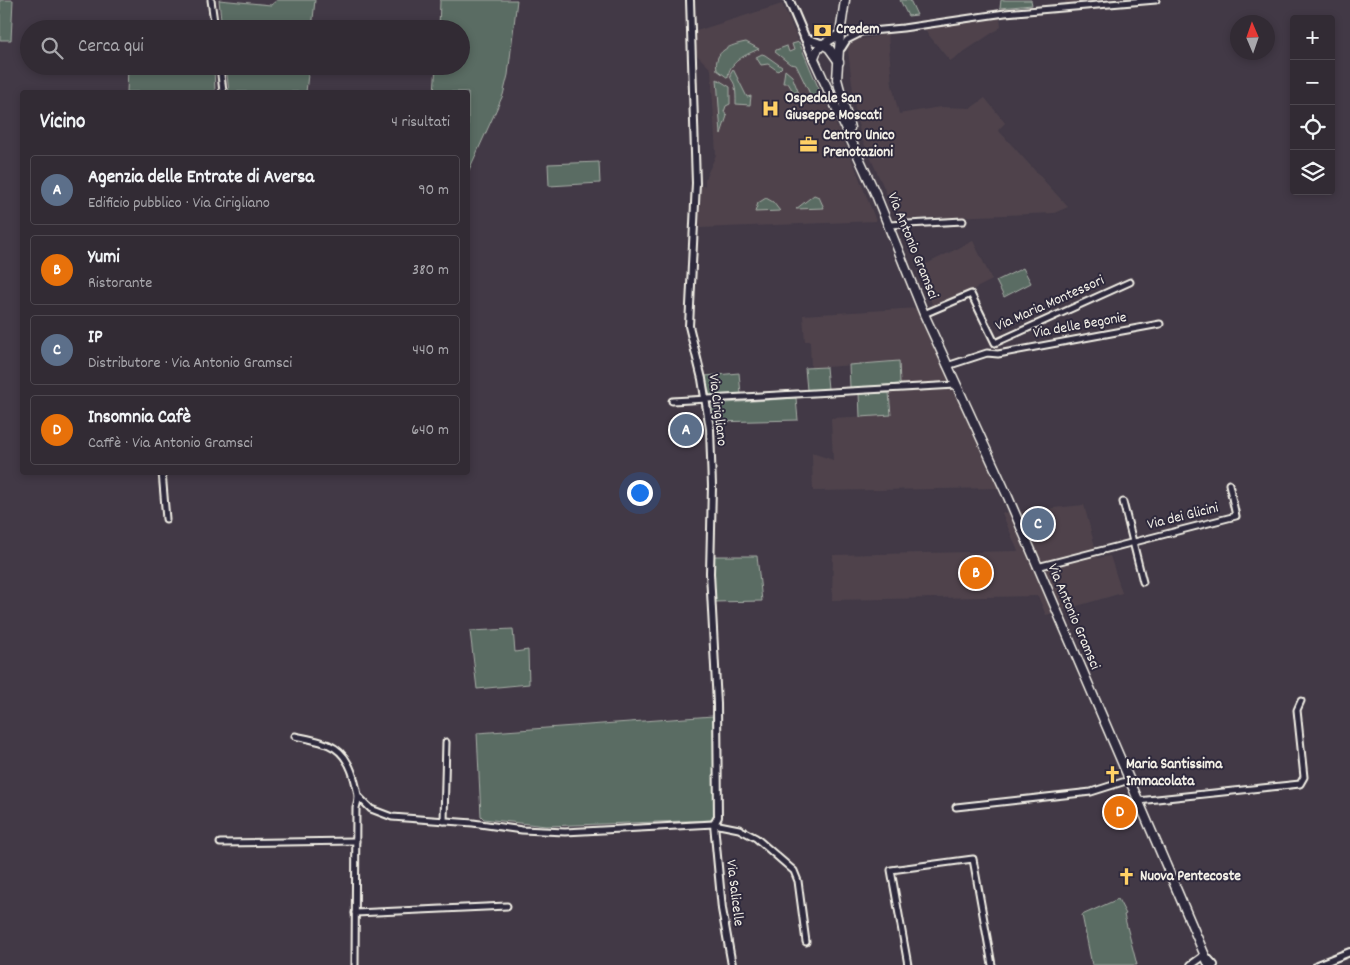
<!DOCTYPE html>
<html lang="it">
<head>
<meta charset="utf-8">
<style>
	body { margin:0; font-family:Dekko,sans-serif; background:#3a333c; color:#f1f3f6 }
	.controls { position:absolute; right:15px; top:15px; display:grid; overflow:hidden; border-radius:5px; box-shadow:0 2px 8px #0003 }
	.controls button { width:45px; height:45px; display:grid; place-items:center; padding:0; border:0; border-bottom:1px solid #4d474f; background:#322b34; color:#f1f3f6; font:25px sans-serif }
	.compass { position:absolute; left:1230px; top:15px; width:45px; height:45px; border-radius:50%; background:#322b34; box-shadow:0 2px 8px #0003; rotate:358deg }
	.you { position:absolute; left:639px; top:492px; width:18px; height:18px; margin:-12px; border:4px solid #fff; border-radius:50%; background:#1a73e8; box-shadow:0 0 0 8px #1a73e833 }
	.badge { display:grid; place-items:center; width:32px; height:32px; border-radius:50%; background:#e69b98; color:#fff; font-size:16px; font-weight:700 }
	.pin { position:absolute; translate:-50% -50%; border:2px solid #fff; box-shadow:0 1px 5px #0006 }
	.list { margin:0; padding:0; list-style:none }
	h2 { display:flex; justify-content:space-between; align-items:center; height:65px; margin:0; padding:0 20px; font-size:21px }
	h2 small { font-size:16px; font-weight:400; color:#a8a7ac }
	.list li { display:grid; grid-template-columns:32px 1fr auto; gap:15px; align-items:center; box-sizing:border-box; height:70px; margin:0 10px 10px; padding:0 10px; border:1px solid #4d474f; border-radius:5px }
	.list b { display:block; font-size:19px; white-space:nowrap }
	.list p { margin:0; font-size:16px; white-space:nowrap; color:#a8a7ac }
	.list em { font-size:16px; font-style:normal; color:#a8a7ac }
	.icon { flex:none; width:28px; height:28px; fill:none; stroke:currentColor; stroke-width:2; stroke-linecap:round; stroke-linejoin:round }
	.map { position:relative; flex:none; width:1350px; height:965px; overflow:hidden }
	.search { position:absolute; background:#322b34; box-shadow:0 2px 8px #0003; left:20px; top:20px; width:450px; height:55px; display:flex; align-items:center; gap:12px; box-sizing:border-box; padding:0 18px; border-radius:28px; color:#a8a7ac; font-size:19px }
	.panel { position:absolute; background:#322b34; box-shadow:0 2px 8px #0003; left:20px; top:90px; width:450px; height:385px; border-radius:5px }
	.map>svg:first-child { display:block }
	.built { fill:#4f434c }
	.green { fill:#5a6c64; stroke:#a7aea6 }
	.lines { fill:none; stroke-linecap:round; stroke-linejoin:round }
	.minor-casing { stroke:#f4f1e8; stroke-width:9 }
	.tertiary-casing { stroke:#f4f1e8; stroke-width:10 }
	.secondary-casing { stroke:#f4f1e8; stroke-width:11 }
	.primary-casing { stroke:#f4f1e8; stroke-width:11 }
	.minor { stroke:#2f2a3d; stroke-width:5 }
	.tertiary { stroke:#2f2a3d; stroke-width:6 }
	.secondary { stroke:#2f2a3d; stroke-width:7 }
	.primary { stroke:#2f2a3d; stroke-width:8 }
	.labels { text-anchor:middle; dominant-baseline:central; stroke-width:4; stroke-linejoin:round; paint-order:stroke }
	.poi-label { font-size:15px; font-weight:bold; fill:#f4f1e8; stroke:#2f2a3d; text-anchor:start }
	.street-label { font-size:15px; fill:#f4f1e8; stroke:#2f2a3d }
</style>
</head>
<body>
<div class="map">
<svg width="1350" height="965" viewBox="0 0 1350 965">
	<rect width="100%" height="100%" fill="#423946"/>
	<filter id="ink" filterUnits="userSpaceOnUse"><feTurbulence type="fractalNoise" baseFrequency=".02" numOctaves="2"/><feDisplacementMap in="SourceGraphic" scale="10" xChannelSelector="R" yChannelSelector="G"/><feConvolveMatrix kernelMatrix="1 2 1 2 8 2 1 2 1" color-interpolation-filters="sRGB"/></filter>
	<g filter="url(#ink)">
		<g class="built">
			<polygon points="1065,0 1107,0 1107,2 1066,6"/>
			<polygon points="782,4 855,167 876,221 699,228 701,186 705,186 705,179 716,155 711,69 694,52 693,32"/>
			<polygon points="1000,16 1001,27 950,61 923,28"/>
			<polygon points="888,34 892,85 899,114 940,107 971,108 985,98 1005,123 998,130 1068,207 1054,213 898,219 862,139 856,116 847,42"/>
			<polygon points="973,241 992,280 934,309 918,268"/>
			<polygon points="919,308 1001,488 813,491 812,453 833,460 831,418 891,415 889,385 900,384 898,362 811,368 810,341 805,341 803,315"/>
			<polygon points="1084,505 1098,558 1110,556 1122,593 1046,615 1038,596 832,600 833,555 1018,551 1002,513"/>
		</g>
		<g class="green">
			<polygon points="0,0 13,0 11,40 0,40"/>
			<polygon points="219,0 271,5 277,0 315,0 312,29 222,29"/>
			<polygon points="440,0 517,0 508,75 503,95 468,172 468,92 434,92 436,66 461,66 461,29 439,29"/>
			<polygon points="900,0 910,0 917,15 908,16"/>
			<polygon points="1001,0 1031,0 1032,5 1000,8"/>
			<path d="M746 42 759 49C747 54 728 62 728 78L717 70C713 51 730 45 746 42Z"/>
			<path d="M799 42 824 101C821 104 816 103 813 100L796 65 790 64 775 52 776 50 787 46 789 52 794 50 792 44Z"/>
			<polygon points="762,54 765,55 782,67 778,71 768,64 761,65 756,57"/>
			<polygon points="128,66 214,66 215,92 127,92"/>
			<polygon points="226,66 309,66 306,92 229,92"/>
			<path d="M733 69 747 97 751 96 750 105 736 104C736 98 736 92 735 87 734 79 726 78 733 69Z"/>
			<polygon points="785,70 792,76 800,96 797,91 794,93 788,83 783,83"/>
			<polygon points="717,79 730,87 730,104 726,106 724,112 727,116 721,134"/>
			<polygon points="599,162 600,183 549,186 548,164"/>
			<polygon points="814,195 819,197 824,208 796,209"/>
			<polygon points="766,198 773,202 780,211 755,212 758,203"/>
			<polygon points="1023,268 1031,283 1004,297 996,281"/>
			<polygon points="899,361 900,384 850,388 849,365"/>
			<polygon points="826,367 828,389 807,390 805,368"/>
			<polygon points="739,373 741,394 710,396 705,376"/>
			<polygon points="889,393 891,415 860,417 859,394"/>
			<polygon points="796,398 798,420 714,422 712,404"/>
			<polygon points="714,556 757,556 762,601 714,602"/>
			<polygon points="513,629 515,652 528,650 529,684 477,689 470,631"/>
			<polygon points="713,716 716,814 712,820 546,826 484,819 481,816 477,733"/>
			<polygon points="1118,899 1126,914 1124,915 1137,965 1092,965 1082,915"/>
		</g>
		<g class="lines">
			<defs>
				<g id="minor">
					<polyline points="211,0 215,29"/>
					<polyline points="840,34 903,28 1005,13 1156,0"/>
					<polyline points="842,48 847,40 857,35"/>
					<polyline points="220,66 223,92"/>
					<polyline points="889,225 963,221"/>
					<polyline points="924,314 971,294 995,343 1130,282"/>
					<polyline points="947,366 987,353 998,354 1160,324"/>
					<polyline points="672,401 956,385"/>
					<polyline points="162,472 166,519"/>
					<polyline points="1123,502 1143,582"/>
					<polyline points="1037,567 1236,516 1229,484"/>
					<path d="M295 736C327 743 344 744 354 778 357 790 360 797 356 808L355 965"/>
					<polyline points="360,798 371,809 392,817 473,823 522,830 565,832 714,824 739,829 756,838 794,871 798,881 806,942"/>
					<polyline points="1138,801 1300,784 1304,777 1297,710 1301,701"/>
					<polyline points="956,807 1091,792 1129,780"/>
					<polyline points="444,821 446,742"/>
					<polyline points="220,843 356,841"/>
					<polyline points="355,913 507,906"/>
					<polyline points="908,965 891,870 973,859 992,965"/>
				</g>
				<g id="tertiary">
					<polyline points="690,0 696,183 689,326 702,379 710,429 712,486 710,573 717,704 718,817 714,824 722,909 732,965"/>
					<polyline points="1191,965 1205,955 1214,965"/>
					<polyline points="1317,965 1350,952"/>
				</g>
				<g id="secondary">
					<polyline points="789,0 814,59"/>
					<polyline points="805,38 822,44"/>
				</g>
				<g id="primary">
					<polyline points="845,0 840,34 837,79 850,128"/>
					<path d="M840 34C829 41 816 45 814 59L876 195 924 314 1008 497 1209 965"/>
					<polyline points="822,44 829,48 839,62"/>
				</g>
			</defs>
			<use href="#minor" class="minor-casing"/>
			<use href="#tertiary" class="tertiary-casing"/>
			<use href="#secondary" class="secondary-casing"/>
			<use href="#primary" class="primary-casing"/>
			<use href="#minor" class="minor"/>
			<use href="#tertiary" class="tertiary"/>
			<use href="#secondary" class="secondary"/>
			<use href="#primary" class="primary"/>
		</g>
	</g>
	<defs>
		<symbol id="bank-bare" viewBox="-9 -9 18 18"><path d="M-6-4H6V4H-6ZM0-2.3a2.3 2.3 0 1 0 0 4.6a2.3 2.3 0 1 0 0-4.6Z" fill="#ffd166" stroke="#2f2a3d" stroke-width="2.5" paint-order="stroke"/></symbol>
		<symbol id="hospital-bare" viewBox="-9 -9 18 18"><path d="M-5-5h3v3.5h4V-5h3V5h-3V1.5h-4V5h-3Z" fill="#ffd166" stroke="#2f2a3d" stroke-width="2.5" paint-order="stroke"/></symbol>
		<symbol id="office-bare" viewBox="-9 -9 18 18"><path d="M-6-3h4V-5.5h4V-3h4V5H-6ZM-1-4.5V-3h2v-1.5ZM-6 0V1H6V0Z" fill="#ffd166" stroke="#2f2a3d" stroke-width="2.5" paint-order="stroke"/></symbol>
		<symbol id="church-bare" viewBox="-9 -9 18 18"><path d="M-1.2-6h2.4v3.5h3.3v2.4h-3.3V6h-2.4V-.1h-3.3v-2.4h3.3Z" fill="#ffd166" stroke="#2f2a3d" stroke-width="2.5" paint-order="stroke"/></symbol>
	</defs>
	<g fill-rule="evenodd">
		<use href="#bank-bare" x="810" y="18" width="25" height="25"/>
		<use href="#hospital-bare" x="758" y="96" width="25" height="25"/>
		<use href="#office-bare" x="796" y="132" width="25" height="25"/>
		<use href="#church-bare" x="1100" y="762" width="25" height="25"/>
		<use href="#church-bare" x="1114" y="864" width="25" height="25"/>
	</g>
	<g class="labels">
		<g class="poi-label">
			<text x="836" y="30">Credem</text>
			<text x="785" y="99">Ospedale San<tspan x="785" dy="17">Giuseppe Moscati</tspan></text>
			<text x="823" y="136">Centro Unico<tspan x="823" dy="17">Prenotazioni</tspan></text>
			<text x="1126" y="765">Maria Santissima<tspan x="1126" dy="17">Immacolata</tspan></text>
			<text x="1140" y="877">Nuova Pentecoste</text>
		</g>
		<g class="street-label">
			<text transform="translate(912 246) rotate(68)">Via Antonio Gramsci</text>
			<text transform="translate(1050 304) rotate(-24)">Via Maria Montessori</text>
			<text transform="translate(1080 326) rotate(-10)">Via delle Begonie</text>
			<text transform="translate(717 410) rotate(83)">Via Cirigliano</text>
			<text transform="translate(1183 517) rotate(-14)">Via dei Glicini</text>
			<text transform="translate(1073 617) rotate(67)">Via Antonio Gramsci</text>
			<text transform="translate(734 893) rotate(83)">Via Salicelle</text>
		</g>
	</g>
</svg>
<div class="controls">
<button>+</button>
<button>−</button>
<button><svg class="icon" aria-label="locate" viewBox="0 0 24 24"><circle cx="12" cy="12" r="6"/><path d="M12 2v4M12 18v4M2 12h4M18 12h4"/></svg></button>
<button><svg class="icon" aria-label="layers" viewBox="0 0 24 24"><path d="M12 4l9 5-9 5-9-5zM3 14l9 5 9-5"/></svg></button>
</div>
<svg class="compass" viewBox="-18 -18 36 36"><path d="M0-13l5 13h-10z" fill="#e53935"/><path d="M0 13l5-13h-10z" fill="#a8a7ac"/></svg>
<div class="you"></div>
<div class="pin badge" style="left:686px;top:430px;background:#5c6f8a">A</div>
<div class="pin badge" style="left:976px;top:573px;background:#e8710a">B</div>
<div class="pin badge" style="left:1038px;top:524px;background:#5c6f8a">C</div>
<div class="pin badge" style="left:1120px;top:812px;background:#e8710a">D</div>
<div class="search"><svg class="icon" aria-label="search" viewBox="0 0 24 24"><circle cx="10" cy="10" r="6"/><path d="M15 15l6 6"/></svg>Cerca qui</div>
<section class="panel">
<h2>Vicino<small>4 risultati</small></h2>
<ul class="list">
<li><span class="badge" style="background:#5c6f8a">A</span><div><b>Agenzia delle Entrate di Aversa</b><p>Edificio pubblico · Via Cirigliano</p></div><em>90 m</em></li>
<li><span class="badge" style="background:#e8710a">B</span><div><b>Yumi</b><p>Ristorante</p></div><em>380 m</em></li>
<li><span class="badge" style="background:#5c6f8a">C</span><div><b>IP</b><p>Distributore · Via Antonio Gramsci</p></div><em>440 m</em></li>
<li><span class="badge" style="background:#e8710a">D</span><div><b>Insomnia Cafè</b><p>Caffè · Via Antonio Gramsci</p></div><em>640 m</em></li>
</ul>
</section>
</div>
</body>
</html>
